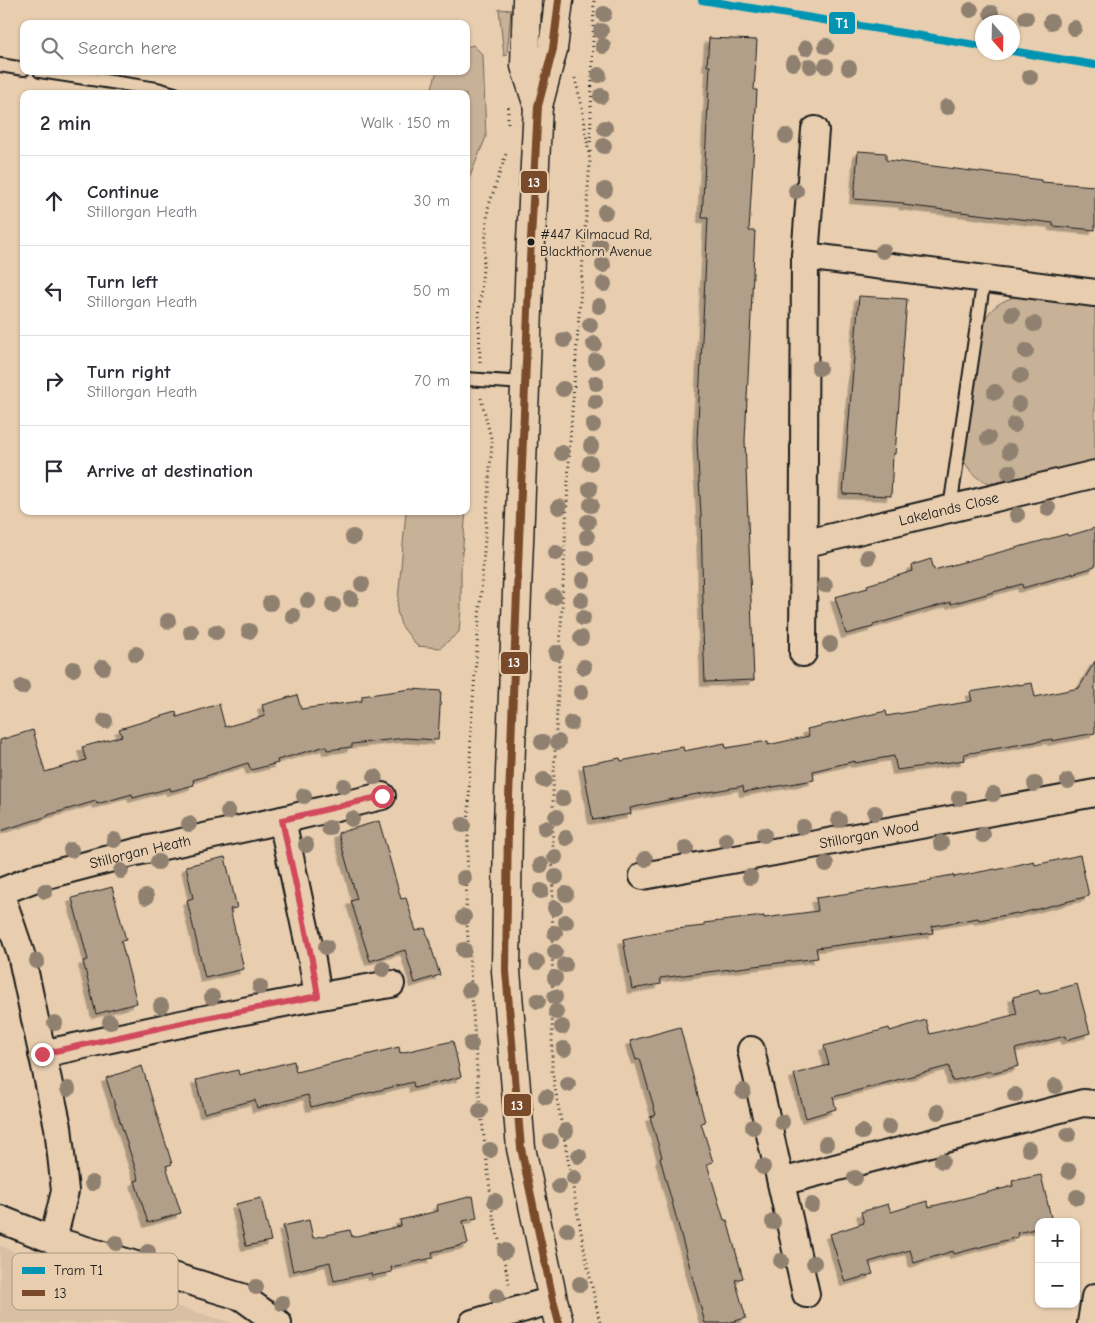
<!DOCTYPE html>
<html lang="en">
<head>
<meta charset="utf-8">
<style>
	body { margin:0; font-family:"Comic Neue",sans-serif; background:#f7f7f7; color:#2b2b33 }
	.controls { position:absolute; right:15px; bottom:15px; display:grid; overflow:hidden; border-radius:10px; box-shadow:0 1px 4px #0004 }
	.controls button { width:45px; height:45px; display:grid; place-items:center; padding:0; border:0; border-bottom:1px solid #e1e1e2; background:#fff; color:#2b2b33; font:25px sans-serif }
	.compass { position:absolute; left:975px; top:15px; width:45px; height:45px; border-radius:50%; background:#fff; box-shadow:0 1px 4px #0004; rotate:160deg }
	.stop { position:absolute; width:15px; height:15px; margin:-11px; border:4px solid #d1495b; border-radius:50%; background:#fff }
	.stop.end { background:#d1495b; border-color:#fff; box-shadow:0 1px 5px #0008 }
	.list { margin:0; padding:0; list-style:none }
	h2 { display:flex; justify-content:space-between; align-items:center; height:65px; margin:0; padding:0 20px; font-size:21px }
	h2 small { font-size:16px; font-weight:400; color:#7c7c81 }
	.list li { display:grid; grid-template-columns:32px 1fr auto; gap:15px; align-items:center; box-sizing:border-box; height:90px; padding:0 20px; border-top:1px solid #e1e1e2 }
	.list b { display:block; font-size:19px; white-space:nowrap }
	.list p { margin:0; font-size:16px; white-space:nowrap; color:#7c7c81 }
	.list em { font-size:16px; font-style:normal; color:#7c7c81 }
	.icon { flex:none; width:28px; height:28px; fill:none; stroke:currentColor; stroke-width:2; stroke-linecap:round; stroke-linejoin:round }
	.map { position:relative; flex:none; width:1095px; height:1323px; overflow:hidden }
	.search { position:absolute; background:#fff; box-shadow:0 1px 4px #0004; left:20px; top:20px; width:450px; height:55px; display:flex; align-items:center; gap:12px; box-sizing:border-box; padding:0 18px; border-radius:10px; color:#7c7c81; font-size:19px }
	.panel { position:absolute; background:#fff; box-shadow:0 1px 4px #0004; left:20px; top:90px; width:450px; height:425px; border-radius:10px }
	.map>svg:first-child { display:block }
	.built { fill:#d8c0a4 }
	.green { fill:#c7b197; stroke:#72665a }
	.building { fill:#b29f89; stroke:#1c1c1c; filter:url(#shadow) }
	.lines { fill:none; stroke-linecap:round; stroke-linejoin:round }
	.service-casing { stroke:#1c1c1c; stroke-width:16 }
	.minor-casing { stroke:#1c1c1c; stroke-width:30 }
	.tertiary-casing { stroke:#1c1c1c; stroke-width:31 }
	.path { stroke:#1c1c1c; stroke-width:3; stroke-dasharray:1 4; stroke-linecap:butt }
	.service { stroke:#e8ceaf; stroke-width:12 }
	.minor { stroke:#e8ceaf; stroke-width:26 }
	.tertiary { stroke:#e8ceaf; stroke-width:28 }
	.bus-1-casing { stroke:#e8ceaf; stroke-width:11 }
	.bus-1 { stroke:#7a4b2a; stroke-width:8 }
	.tram-1-casing { stroke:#e8ceaf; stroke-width:11 }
	.tram-1 { stroke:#0494b3; stroke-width:8 }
	.tree { fill:#8f806f }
	.route { stroke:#d1495b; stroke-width:6 }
	.bus-dot { fill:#1c1c1c; stroke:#e8ceaf; stroke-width:2 }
	.labels { text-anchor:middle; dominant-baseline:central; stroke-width:4; stroke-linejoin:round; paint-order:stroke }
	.bus-label { font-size:14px; fill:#1c1c1c; stroke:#e8ceaf; text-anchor:start }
	.street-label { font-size:15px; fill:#1c1c1c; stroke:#e8ceaf }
	.key { fill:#e8ceaf; stroke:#ab9983; stroke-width:1 }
	.key-label { font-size:14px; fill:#1c1c1c }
	.line-badge { stroke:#e8ceaf; stroke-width:2 }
	.badge-label { font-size:14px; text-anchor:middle; font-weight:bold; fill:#fff }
</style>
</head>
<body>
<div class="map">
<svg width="1095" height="1323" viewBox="0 0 1095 1323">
	<defs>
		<filter id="shadow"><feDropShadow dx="-4.5" dy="4.5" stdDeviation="0" flood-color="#0004"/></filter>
	</defs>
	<rect width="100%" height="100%" fill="#e8ceaf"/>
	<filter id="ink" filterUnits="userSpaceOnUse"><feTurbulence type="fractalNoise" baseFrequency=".02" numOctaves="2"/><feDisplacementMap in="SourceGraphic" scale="10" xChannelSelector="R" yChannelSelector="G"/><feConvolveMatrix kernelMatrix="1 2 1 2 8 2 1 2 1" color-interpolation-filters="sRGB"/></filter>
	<g filter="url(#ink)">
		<polygon class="built" points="0,1245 33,1262 232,1323 0,1323"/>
		<g class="green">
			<polygon points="499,9 511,10 507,55 504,56"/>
			<polygon points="473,45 483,55 486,137 466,186 466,94 430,94 437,71 466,71 466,47"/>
			<path d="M1018 296 1095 306V461L1006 483C983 485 974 479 963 459L982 326C989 308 1000 301 1018 296Z"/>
			<polygon points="466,360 469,409 466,511"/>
			<polygon points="406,511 466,511 461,567 461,609 459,632 440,648 417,646 401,625 397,611"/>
		</g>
		<g class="building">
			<polygon points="709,38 757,40 754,90 757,90 749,231 755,231 745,440 754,680 705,682 702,605 703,605 701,515 697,442 708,218 702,218 710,66 707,66"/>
			<polygon points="858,151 886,153 886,160 1041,180 1041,182 1095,186 1095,230 1053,226 1053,223 903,205 904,203 854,199"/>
			<polygon points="859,296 907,299 895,454 893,454 891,496 843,494"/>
			<polygon points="1095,528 1095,567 1023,588 1022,584 951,604 951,602 873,625 873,627 846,634 835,597 868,588 867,585 913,571 912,565 931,559 934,570 1067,534 1068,536"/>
			<polygon points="1095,661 1095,733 1052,741 1052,739 964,754 965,760 897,770 894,756 855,763 855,761 813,771 814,780 744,792 743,786 692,795 630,808 631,814 593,820 583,765 620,758 621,761 660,753 660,751 683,747 684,751 725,743 726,748 768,741 768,745 809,736 807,729 886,711 887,716 972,701 970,692 1018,684 1018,685 1032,683 1035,697 1079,688"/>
			<polygon points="411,689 441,691 438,740 405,738 352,744 352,747 327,750 326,746 277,760 278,763 251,770 248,763 193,780 194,785 171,791 170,788 133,798 132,794 97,804 96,801 48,815 48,816 0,831 0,740 33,730 45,772 86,760 82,747 122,736 119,729 176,712 177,717 219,704 225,727 265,716 262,705 297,695 301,709 362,701 362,696"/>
			<polygon points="379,821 401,899 406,898 416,931 425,928 440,975 415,983 405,950 370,961 351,901 357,899 338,833"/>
			<polygon points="1080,855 1089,896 1018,914 1017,913 979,920 978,918 932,926 933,933 816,948 818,958 660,978 661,984 632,989 623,939 667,930 704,926 704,923 764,916 764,918 818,911 816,898 932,881 931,879 953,875 954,877 995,869 996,870 1034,861 1035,865"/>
			<polygon points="225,857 237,908 230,909 244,969 205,978 187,900 193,898 186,866"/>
			<polygon points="112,887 126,940 121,941 137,1003 96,1014 83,961 88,960 72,898"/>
			<polygon points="1077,984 1090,1033 1066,1040 1065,1036 1015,1049 1019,1066 991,1073 991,1071 952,1081 949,1066 833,1097 836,1109 806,1118 794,1074 829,1065 824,1046 889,1028 890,1031 926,1020 930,1034 970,1024 970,1026 1017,1014 1013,997 1039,990 1040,994"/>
			<polygon points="680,1027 705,1122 701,1123 713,1162 707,1164 724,1220 727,1220 743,1278 735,1280 746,1318 727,1323 705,1323 660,1158 662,1157 650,1117 656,1115 640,1059 636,1060 630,1041"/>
			<polygon points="453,1041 461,1077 414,1088 413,1082 311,1107 308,1095 257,1108 255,1100 204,1113 196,1080 238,1070 239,1075 294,1061 296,1072 399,1047 400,1053"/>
			<polygon points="142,1066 172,1164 166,1166 181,1213 148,1223 135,1181 139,1180 106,1078"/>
			<polygon points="1041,1175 1052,1222 1039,1222 1039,1228 1017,1233 1018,1237 954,1254 953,1251 914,1263 910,1250 869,1262 873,1274 845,1282 830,1234 864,1223 861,1212 888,1204 891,1212 927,1201 929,1207 1013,1186 1012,1181"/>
			<polygon points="473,1196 477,1218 463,1221 468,1244 432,1252 433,1258 391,1267 392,1272 372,1276 371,1273 334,1281 330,1262 293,1271 283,1226 309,1220 313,1238 350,1230 352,1237 401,1226 400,1220 438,1211 437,1205"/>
			<polygon points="261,1198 271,1241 246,1246 236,1204"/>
		</g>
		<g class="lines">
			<defs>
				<g id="service">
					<polyline points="0,65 24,69"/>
					<polyline points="40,71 157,89 175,94"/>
					<polyline points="466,379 525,383"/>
					<polyline points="950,508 984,278"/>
				</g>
				<g id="minor">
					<polyline points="805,256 1095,293"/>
					<path id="s1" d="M803 544 1095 474"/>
					<polyline points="803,653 805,256 815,130"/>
					<polyline points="282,820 312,960 318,996"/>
					<path id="s2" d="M643 876 1095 793"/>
					<path id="s3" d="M0 892 36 878 136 852 282 820 382 796"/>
					<polyline points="0,892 21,954 58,1127 65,1191 53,1240"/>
					<polyline points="751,1050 806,1294"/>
					<path d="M42 1054C158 1029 273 1003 391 984"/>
					<polyline points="781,1182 1083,1103 1095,1104"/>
					<polyline points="0,1219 53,1240 242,1297 278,1323"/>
					<polyline points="473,1323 553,1300"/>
					<polyline points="1091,1323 1095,1297"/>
				</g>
				<g id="tertiary">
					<polyline points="527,0 525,66 538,106"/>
					<polyline points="559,0 553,49 538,106 530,259 508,823 506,971 521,1148 553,1300 559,1323"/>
				</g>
			</defs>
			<use href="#service" class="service-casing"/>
			<use href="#minor" class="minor-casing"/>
			<use href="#tertiary" class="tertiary-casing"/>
			<g class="path">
				<polyline points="575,78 582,107 590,161 570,441 553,793 552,1071 585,1254 600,1323"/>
				<polyline points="508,123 508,106"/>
				<polyline points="590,152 594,0"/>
				<polyline points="480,362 479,317 488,208 506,154"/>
				<polyline points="481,398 492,442 471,728 466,910 478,1086 493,1215 510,1286"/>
			</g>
			<use href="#service" class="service"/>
			<use href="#minor" class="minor"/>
			<use href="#tertiary" class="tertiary"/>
			<defs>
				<polyline id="bus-1" points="559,0 553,49 538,106 530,259 508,823 506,971 521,1148 553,1300 559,1323"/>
			</defs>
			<use href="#bus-1" class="bus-1-casing"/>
			<use href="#bus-1" class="bus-1"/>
			<defs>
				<g id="tram-1">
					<polyline points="702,0 982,46"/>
					<polyline points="1012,51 1095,65"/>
				</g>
			</defs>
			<use href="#tram-1" class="tram-1-casing"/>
			<use href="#tram-1" class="tram-1"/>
		</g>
		<g class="tree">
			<circle cx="971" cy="10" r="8"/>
			<circle cx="991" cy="13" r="8"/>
			<circle cx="604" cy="14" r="8"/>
			<circle cx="1026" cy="18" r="8"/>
			<circle cx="1051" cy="22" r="8"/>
			<circle cx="1074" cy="28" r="8"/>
			<circle cx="601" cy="31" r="8"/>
			<circle cx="603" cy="46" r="8"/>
			<circle cx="826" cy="46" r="8"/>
			<circle cx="806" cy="48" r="8"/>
			<circle cx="793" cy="63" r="8"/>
			<circle cx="810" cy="66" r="8"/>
			<circle cx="826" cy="66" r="8"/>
			<circle cx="849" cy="68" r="8"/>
			<circle cx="599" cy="75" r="8"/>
			<circle cx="1030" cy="77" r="8"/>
			<circle cx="601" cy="96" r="8"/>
			<circle cx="947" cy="107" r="8"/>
			<circle cx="605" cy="128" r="8"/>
			<circle cx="786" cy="136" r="8"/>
			<circle cx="604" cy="146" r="8"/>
			<circle cx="605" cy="190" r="8"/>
			<circle cx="796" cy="191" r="8"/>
			<circle cx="605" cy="212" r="8"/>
			<circle cx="600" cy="246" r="8"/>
			<circle cx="883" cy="251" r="8"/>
			<circle cx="603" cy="265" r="8"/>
			<circle cx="604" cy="284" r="8"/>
			<circle cx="599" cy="306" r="8"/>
			<circle cx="1012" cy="314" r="8"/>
			<circle cx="1034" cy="324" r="8"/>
			<circle cx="590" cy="325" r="8"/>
			<circle cx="564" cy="340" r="8"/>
			<circle cx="594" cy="344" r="8"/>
			<circle cx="1026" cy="351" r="8"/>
			<circle cx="596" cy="361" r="8"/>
			<circle cx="819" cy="368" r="8"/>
			<circle cx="1021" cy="376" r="8"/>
			<circle cx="596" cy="383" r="8"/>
			<circle cx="563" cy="389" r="8"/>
			<circle cx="995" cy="392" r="8"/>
			<circle cx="595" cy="402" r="8"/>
			<circle cx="1019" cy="404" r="8"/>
			<circle cx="593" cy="425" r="8"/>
			<circle cx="1014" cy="425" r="8"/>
			<circle cx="988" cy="438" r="8"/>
			<circle cx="591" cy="446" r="8"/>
			<circle cx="1010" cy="451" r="8"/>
			<circle cx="562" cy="453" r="8"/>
			<circle cx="590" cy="463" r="8"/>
			<circle cx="1009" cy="472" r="8"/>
			<circle cx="590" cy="489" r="8"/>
			<circle cx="591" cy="505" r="8"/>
			<circle cx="559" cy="507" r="8"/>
			<circle cx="1048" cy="508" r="8"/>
			<circle cx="1017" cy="515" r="8"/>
			<circle cx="588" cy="522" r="8"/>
			<circle cx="353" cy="537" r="8"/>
			<circle cx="587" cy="537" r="8"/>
			<circle cx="556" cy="553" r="8"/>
			<circle cx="868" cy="557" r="8"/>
			<circle cx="586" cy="558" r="8"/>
			<circle cx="583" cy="580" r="8"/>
			<circle cx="362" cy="584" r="8"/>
			<circle cx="825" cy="585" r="8"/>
			<circle cx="554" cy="597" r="8"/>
			<circle cx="351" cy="599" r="8"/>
			<circle cx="581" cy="600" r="8"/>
			<circle cx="308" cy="601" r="8"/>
			<circle cx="270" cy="603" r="8"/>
			<circle cx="333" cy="605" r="8"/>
			<circle cx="293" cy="616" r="8"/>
			<circle cx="583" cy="618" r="8"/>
			<circle cx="168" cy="621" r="8"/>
			<circle cx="249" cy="631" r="8"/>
			<circle cx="191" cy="632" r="8"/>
			<circle cx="216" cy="632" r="8"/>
			<circle cx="581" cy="638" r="8"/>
			<circle cx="830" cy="644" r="8"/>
			<circle cx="556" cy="653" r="8"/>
			<circle cx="136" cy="654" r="8"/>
			<circle cx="103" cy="667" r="8"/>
			<circle cx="584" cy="667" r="8"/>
			<circle cx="73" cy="669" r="8"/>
			<circle cx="22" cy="687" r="8"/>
			<circle cx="581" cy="692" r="8"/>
			<circle cx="105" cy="721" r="8"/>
			<circle cx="571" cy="723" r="8"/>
			<circle cx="542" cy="742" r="8"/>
			<circle cx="558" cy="742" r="8"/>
			<circle cx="375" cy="777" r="8"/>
			<circle cx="544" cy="780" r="8"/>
			<circle cx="1068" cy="781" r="8"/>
			<circle cx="1035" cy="784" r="8"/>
			<circle cx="344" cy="786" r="8"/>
			<circle cx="993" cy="794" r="8"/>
			<circle cx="304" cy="796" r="8"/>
			<circle cx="563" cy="798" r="8"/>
			<circle cx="959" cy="798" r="8"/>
			<circle cx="228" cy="812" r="8"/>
			<circle cx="875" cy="813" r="8"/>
			<circle cx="556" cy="817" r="8"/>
			<circle cx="352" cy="819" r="8"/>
			<circle cx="839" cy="820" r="8"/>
			<circle cx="189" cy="824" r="8"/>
			<circle cx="463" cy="825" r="8"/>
			<circle cx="803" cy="827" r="8"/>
			<circle cx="329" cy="828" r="8"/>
			<circle cx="545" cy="828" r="8"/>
			<circle cx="764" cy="835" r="8"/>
			<circle cx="983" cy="835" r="8"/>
			<circle cx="566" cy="838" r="8"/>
			<circle cx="114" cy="840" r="8"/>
			<circle cx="726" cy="840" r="8"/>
			<circle cx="941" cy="843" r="8"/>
			<circle cx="306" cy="845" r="8"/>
			<circle cx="686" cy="848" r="8"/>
			<circle cx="71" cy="850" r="8"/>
			<circle cx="555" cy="857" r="8"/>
			<circle cx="645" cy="859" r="8"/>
			<circle cx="158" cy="862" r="8"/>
			<circle cx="826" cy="864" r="8"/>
			<circle cx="541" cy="865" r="8"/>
			<circle cx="121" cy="871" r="8"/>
			<circle cx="556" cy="877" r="8"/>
			<circle cx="750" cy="877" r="8"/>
			<circle cx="464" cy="878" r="8"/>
			<circle cx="45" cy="891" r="8"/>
			<circle cx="541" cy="891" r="8"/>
			<circle cx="566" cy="894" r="8"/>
			<circle cx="146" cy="897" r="8"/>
			<circle cx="555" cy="908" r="8"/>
			<circle cx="464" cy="917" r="8"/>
			<circle cx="566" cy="922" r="8"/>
			<circle cx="555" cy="933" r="8"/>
			<circle cx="326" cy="947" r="8"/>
			<circle cx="464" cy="950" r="8"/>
			<circle cx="555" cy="952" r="8"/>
			<circle cx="37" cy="961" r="8"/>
			<circle cx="537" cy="962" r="8"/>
			<circle cx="565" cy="965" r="8"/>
			<circle cx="383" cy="969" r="8"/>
			<circle cx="555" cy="978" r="8"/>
			<circle cx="260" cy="987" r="8"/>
			<circle cx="469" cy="990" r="8"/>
			<circle cx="212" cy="997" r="8"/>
			<circle cx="555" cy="997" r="8"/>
			<circle cx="538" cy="1001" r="8"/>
			<circle cx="161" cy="1006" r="8"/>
			<circle cx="556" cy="1012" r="8"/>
			<circle cx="110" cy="1022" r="8"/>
			<circle cx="55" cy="1023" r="8"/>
			<circle cx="562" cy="1027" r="8"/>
			<circle cx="471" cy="1044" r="8"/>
			<circle cx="564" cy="1049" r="8"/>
			<circle cx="568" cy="1084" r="8"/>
			<circle cx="1055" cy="1086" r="8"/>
			<circle cx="68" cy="1089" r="8"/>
			<circle cx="743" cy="1091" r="8"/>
			<circle cx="1015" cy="1095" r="8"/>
			<circle cx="546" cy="1097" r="8"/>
			<circle cx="480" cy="1111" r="8"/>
			<circle cx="938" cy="1112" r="8"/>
			<circle cx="782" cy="1122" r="8"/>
			<circle cx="753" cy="1127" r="8"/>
			<circle cx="889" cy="1127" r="8"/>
			<circle cx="566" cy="1131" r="8"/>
			<circle cx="862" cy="1132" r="8"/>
			<circle cx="1068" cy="1135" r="8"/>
			<circle cx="551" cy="1141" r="8"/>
			<circle cx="826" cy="1144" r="8"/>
			<circle cx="1029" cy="1149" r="8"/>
			<circle cx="490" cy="1150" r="8"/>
			<circle cx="579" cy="1156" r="8"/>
			<circle cx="942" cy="1161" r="8"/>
			<circle cx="763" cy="1167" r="8"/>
			<circle cx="1069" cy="1171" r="8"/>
			<circle cx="574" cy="1178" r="8"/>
			<circle cx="855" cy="1178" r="8"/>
			<circle cx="92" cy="1183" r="8"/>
			<circle cx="559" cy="1186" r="8"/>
			<circle cx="1077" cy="1197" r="8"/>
			<circle cx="495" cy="1201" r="8"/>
			<circle cx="812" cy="1205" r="8"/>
			<circle cx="773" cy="1222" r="8"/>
			<circle cx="567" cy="1230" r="8"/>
			<circle cx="116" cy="1243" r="8"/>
			<circle cx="505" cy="1251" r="8"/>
			<circle cx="148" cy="1252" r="8"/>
			<circle cx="781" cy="1261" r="8"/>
			<circle cx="814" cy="1263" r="8"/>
			<circle cx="580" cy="1284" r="8"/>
			<circle cx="256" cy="1287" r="8"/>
			<circle cx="497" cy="1296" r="8"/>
			<circle cx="282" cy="1303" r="8"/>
		</g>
	</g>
	<g class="lines" filter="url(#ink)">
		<polyline class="route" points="42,1054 191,1021 318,996 312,960 282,820 382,796"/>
	</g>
	<circle class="bus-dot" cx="531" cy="242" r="4.5"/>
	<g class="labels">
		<g class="bus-label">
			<text x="540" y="234">#447 Kilmacud Rd,<tspan x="540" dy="17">Blackthorn Avenue</tspan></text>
		</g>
		<g class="street-label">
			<text stroke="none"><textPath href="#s1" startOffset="150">Lakelands Close</textPath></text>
			<text stroke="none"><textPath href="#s2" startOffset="230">Stillorgan Wood</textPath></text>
			<text stroke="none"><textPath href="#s3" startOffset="146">Stillorgan Heath</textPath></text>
		</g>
	</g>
	<rect x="12" y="1253" width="166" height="57" rx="8" class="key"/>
	<rect x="22" y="1267" width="23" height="7" fill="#0494b3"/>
	<rect x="22" y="1290" width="23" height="6" fill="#7a4b2a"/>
	<g class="key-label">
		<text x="54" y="1275">Tram T1</text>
		<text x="54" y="1298">13</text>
	</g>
	<g class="line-badge">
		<rect x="828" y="11" width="28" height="24" rx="5" fill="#0494b3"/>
		<rect x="520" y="170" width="28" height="24" rx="5" fill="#7a4b2a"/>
		<rect x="500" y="651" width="29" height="24" rx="5" fill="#7a4b2a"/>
		<rect x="503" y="1093" width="29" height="24" rx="5" fill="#7a4b2a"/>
	</g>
	<g class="badge-label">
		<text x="842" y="28">T1</text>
		<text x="534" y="187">13</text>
		<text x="514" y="667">13</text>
		<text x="517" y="1110">13</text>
	</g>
</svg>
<div class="controls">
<button>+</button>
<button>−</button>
</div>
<svg class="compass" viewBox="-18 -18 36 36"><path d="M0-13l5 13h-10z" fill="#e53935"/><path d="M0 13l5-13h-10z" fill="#7c7c81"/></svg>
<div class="stop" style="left:382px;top:796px"></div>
<div class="stop end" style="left:42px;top:1054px"></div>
<div class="search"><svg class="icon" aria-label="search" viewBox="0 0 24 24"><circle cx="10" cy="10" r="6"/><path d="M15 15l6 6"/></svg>Search here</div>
<section class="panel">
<h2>2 min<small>Walk · 150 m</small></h2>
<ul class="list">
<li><svg class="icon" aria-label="ahead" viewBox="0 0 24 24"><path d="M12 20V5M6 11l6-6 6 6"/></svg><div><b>Continue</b><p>Stillorgan Heath</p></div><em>30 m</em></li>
<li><svg class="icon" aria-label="left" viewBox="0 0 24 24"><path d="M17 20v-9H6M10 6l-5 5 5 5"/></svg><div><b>Turn left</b><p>Stillorgan Heath</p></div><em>50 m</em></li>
<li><svg class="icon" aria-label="right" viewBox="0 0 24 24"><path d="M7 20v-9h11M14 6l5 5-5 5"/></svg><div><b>Turn right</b><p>Stillorgan Heath</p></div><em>70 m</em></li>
<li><svg class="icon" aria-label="arrive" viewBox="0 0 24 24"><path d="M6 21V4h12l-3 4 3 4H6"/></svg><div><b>Arrive at destination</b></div></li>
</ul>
</section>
</div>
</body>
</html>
